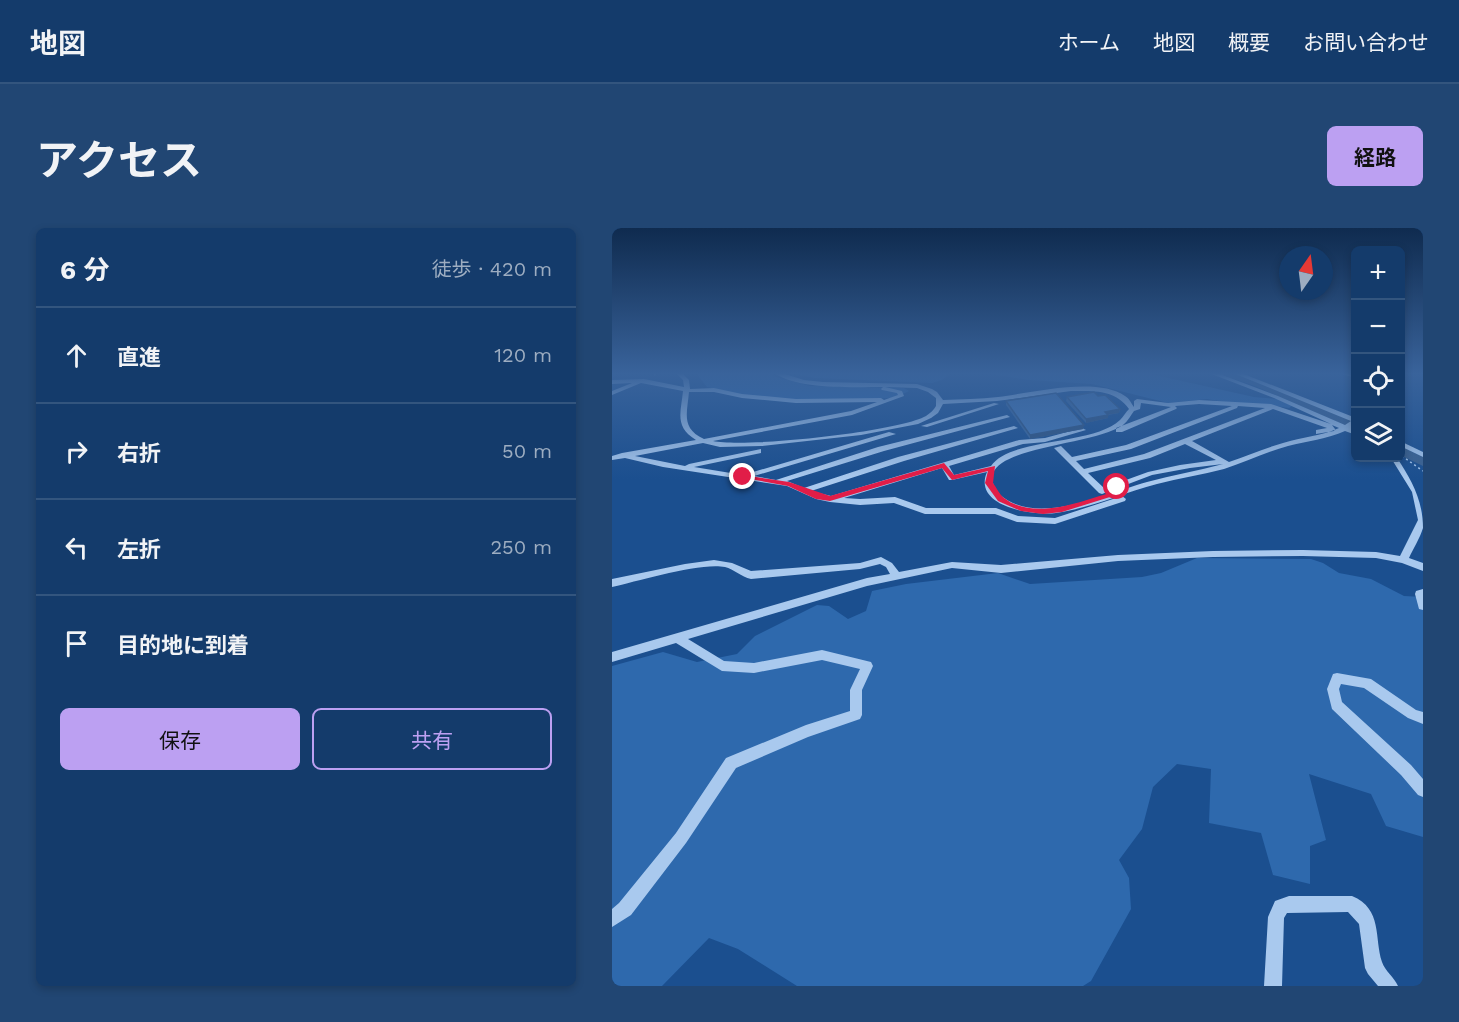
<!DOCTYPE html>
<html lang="ja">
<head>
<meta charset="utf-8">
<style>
	body { margin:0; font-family:"Work Sans","Noto Sans JP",sans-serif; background:#214673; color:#f1f3f6 }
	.controls { position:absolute; right:18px; top:18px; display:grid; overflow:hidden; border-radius:9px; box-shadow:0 3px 9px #0003 }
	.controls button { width:54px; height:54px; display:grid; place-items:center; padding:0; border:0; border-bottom:2px solid #33557e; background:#143b6b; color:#f1f3f6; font:30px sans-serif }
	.compass { position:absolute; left:667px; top:18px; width:54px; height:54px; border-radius:50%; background:#143b6b; box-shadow:0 3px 9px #0003; rotate:14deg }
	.stop { position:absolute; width:18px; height:18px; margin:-14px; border:4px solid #e11d48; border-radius:50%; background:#fff }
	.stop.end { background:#e11d48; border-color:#fff; box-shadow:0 2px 6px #0008 }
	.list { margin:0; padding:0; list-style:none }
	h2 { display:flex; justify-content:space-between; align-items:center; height:78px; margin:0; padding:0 24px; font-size:26px }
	h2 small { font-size:20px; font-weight:400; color:#9dadc1 }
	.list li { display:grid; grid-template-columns:39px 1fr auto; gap:18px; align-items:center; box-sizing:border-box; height:96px; padding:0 24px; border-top:2px solid #33557e }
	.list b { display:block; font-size:22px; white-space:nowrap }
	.list em { font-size:20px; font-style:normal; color:#9dadc1 }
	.actions { display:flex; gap:12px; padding:18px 24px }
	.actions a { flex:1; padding:14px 0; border:2px solid #bca0f2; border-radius:9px; text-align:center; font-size:21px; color:#bca0f2 }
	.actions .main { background:#bca0f2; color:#111 }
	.icon { flex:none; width:33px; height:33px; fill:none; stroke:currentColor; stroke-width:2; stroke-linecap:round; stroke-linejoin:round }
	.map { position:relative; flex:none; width:811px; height:758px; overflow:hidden; border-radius:9px }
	header { display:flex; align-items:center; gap:36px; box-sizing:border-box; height:84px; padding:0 30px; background:#143b6b; border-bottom:2px solid #33557e }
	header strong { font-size:28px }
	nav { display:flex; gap:33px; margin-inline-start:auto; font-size:21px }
	.intro { display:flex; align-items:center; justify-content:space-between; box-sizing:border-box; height:144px; padding:0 36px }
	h1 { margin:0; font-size:42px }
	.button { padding:15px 27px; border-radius:9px; background:#bca0f2; color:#111; font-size:21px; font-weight:700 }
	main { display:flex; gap:36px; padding:0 36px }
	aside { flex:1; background:#143b6b; border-radius:9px; box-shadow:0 3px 9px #0003 }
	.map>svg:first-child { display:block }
	.green { fill:#2e69ad }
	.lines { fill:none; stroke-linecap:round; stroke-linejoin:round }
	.river { fill:#3c6290; fill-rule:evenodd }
	.path { stroke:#a9c9ee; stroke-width:1.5; stroke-dasharray:2 3; stroke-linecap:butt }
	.minor { fill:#a9c9ee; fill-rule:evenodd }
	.wall { fill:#3a679d }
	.shaded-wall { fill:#305480 }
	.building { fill:#4478b7; stroke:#305480; stroke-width:1.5 }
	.route { fill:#e11d48 }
</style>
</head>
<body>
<header>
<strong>地図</strong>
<nav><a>ホーム</a><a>地図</a><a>概要</a><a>お問い合わせ</a></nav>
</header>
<div class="intro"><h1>アクセス</h1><a class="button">経路</a></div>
<main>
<aside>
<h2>6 分<small>徒歩 · 420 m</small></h2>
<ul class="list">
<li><svg class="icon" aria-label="ahead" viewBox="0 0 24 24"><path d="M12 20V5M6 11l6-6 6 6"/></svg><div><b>直進</b></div><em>120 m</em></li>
<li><svg class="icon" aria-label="right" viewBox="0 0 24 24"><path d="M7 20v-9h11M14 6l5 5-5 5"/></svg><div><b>右折</b></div><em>50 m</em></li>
<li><svg class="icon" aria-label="left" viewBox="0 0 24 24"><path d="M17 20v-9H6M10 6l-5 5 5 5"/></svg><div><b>左折</b></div><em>250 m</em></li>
<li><svg class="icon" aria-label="arrive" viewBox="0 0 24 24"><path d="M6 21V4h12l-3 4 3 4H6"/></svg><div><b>目的地に到着</b></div></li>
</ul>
<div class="actions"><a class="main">保存</a><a>共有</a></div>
</aside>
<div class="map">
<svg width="811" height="758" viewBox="0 0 811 758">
	<rect width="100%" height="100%" fill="#1b4f8f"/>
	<g class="green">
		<polygon points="84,145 160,145 161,148 198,158 292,160 297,163 283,170 196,173 131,167 95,159"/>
		<polygon points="178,145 339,145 330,152 320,155 203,150"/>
		<polygon points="373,145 534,145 642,169 666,171 680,178 677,180 657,177 623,176 595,171 556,175 480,156 417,152"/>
		<polygon points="585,330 699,331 711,335 727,345 759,351 792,368 811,369 811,609 774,598 759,566 697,546 714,612 698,618 698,656 661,647 649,605 597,595 599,541 565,536 541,559 530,601 507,632 517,650 519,681 479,753 471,758 185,758 126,721 97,710 50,758 0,758 0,438 51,424 85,434 125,426 143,408 205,377 217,378 236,391 254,383 260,363 294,356 386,345 418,356 530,349 549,345"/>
	</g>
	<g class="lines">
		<g class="river">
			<path d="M605 145C645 143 706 178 744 194V202L643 158Z"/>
			<polygon points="788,218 811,229 811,238 788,227"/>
		</g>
		<g class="path">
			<polyline points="42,147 48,145"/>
			<polyline points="790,228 811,243"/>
		</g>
		<g class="minor">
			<path d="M64 145H70L77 152 78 161 102 160 130 166 184 171 269 170 272 172 286 167 285 165 270 162 269 161 271 159C244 159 184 162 163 145H170L192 152 211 154 305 156 320 161 325 164 331 172C349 171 368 171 386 169 419 165 485 148 513 168 517 170 519 175 522 179V173L525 171 556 175 587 172 659 176 719 196 662 170 597 145H605L666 168 733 197 739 193 621 145H629L744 190V197L739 200 744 202V207L733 203C715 211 695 213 676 218 654 224 633 234 612 241 590 247 567 250 545 256 511 265 479 280 444 285 422 288 360 279 375 244L340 252H337L330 240 232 270 248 271 283 269 314 280H384L406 288 443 290 507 269 510 268 514 271 513 273 443 296 405 294 383 286H313L282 275 248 277 218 274 204 271 175 258 51 239 13 230 0 232V228L10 225 84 212C62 199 69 184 71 163L29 155 0 167V163L20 155 0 156V152L32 151 72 159 71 152ZM273 159 305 160 316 164 324 170V178C322 182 318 185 314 188 285 204 134 220 101 213L240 187 292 168 290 163ZM459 163C481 163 503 161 517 181 514 184 511 189 508 192 480 218 399 209 379 238L342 247 337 238 411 216 433 214 474 202 470 200 433 210 407 212 219 268 199 263 292 233 406 200 402 198 286 229 192 260 175 253 272 223 398 189 395 187 266 219 164 252 142 248 284 206 277 204 131 247 82 239 149 225V221L77 236 73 238 23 228 91 215 108 219 149 218 249 207 306 196 319 190 326 185 331 176 385 173ZM77 164H102L130 170 184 175 265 174 239 183 92 211C69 200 75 186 77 164ZM529 175 559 179 504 200V204H510L564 181 565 180 563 178 587 176 620 178 514 217 460 229 449 218 442 220 487 265 490 266 540 247 578 240 611 236C586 243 560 247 535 254 495 265 424 300 387 266 382 261 379 252 381 245 392 218 484 216 511 197 516 193 519 187 522 183L528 181ZM626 178 653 180 532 226 472 241 464 233 519 221 625 180ZM661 181 715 200 704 202V206L722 203 723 201 720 197 727 200C709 208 690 209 671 215 653 220 635 228 617 234L580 213ZM573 216 604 232 568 237 536 244 492 260 476 245 538 230Z"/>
			<polygon points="729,145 744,146 744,150 730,146"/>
			<polygon points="382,175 387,176 315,199 309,198"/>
			<polygon points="744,176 744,187 741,185 741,178"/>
			<polygon points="788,213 811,224 811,229 788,218"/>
			<path d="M779 230H785C799 251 811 272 811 300 808 310 801 321 797 330L811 335V343L790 335 764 330 691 328 601 329 506 333 389 345 340 340 255 358 76 411 112 433 142 435 210 422 259 434 261 438 250 462V487L248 491 196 509 124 540 74 615 19 687 0 699V681L7 675 64 605 114 530 194 497 238 483V462L248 441 210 432 142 445 110 443 64 415 0 434V424L255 350 278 346 274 339 268 336 248 341 139 351C129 349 122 341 113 339 89 334 26 353 0 359V351L73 336 102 332 120 335 139 343 248 335 269 329 280 335 287 344 340 334 389 337 506 327 601 323 691 322 764 324 788 328 806 292 800 264Z"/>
			<polygon points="811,361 811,382 807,381 803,366 804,363"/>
			<polygon points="725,445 759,451 804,482 811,484 811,496 796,490 752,460 729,456 727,461 730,474 799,537 811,551 811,569 806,567 789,547 720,481 715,461 721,446"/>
			<path d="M677 668H740C771 681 762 710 770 734 773 743 782 749 786 758H766L756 746 753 740 747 696 736 684 675 685 672 690 670 758H652L656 689 663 673Z"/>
		</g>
	</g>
	<g class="wall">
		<polygon points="486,168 508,181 507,185 496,187 496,190 474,195 454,173 455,169"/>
		<polygon points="394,173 471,201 418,211 394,177"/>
	</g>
	<g class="shaded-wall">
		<polygon points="508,181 507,185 493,187 493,184"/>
		<polygon points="496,187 496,190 474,195 474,191"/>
		<polygon points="472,197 471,201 418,211 418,207"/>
	</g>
	<g class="building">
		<polygon points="482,164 486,168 493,167 508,181 493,184 496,187 474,191 455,169"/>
		<polygon points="444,165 472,197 418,207 394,173"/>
	</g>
	<linearGradient id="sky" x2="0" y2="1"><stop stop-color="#0f2b4f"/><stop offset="0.58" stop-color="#39639b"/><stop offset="1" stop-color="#39639b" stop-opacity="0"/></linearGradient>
	<rect width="811" height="251" fill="url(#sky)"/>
	<path class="route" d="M332 235 342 247 383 238 381 255C384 259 388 267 392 270 423 294 472 272 504 263L501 259 505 257 514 264 450 284 431 286 409 283 386 273 373 255 376 243 340 252 330 240 218 273 204 271 176 258 127 249 131 247 177 254 218 268Z"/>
</svg>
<div class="controls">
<button>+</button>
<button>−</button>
<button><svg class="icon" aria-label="locate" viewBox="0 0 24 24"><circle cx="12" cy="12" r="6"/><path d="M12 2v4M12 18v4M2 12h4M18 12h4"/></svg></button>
<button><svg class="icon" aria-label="layers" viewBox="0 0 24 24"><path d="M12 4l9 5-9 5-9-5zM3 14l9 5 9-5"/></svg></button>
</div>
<svg class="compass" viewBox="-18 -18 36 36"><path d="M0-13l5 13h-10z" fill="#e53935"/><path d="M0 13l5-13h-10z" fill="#9dadc1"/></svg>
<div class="stop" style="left:505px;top:259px"></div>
<div class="stop end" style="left:131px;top:249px"></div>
</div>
</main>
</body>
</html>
